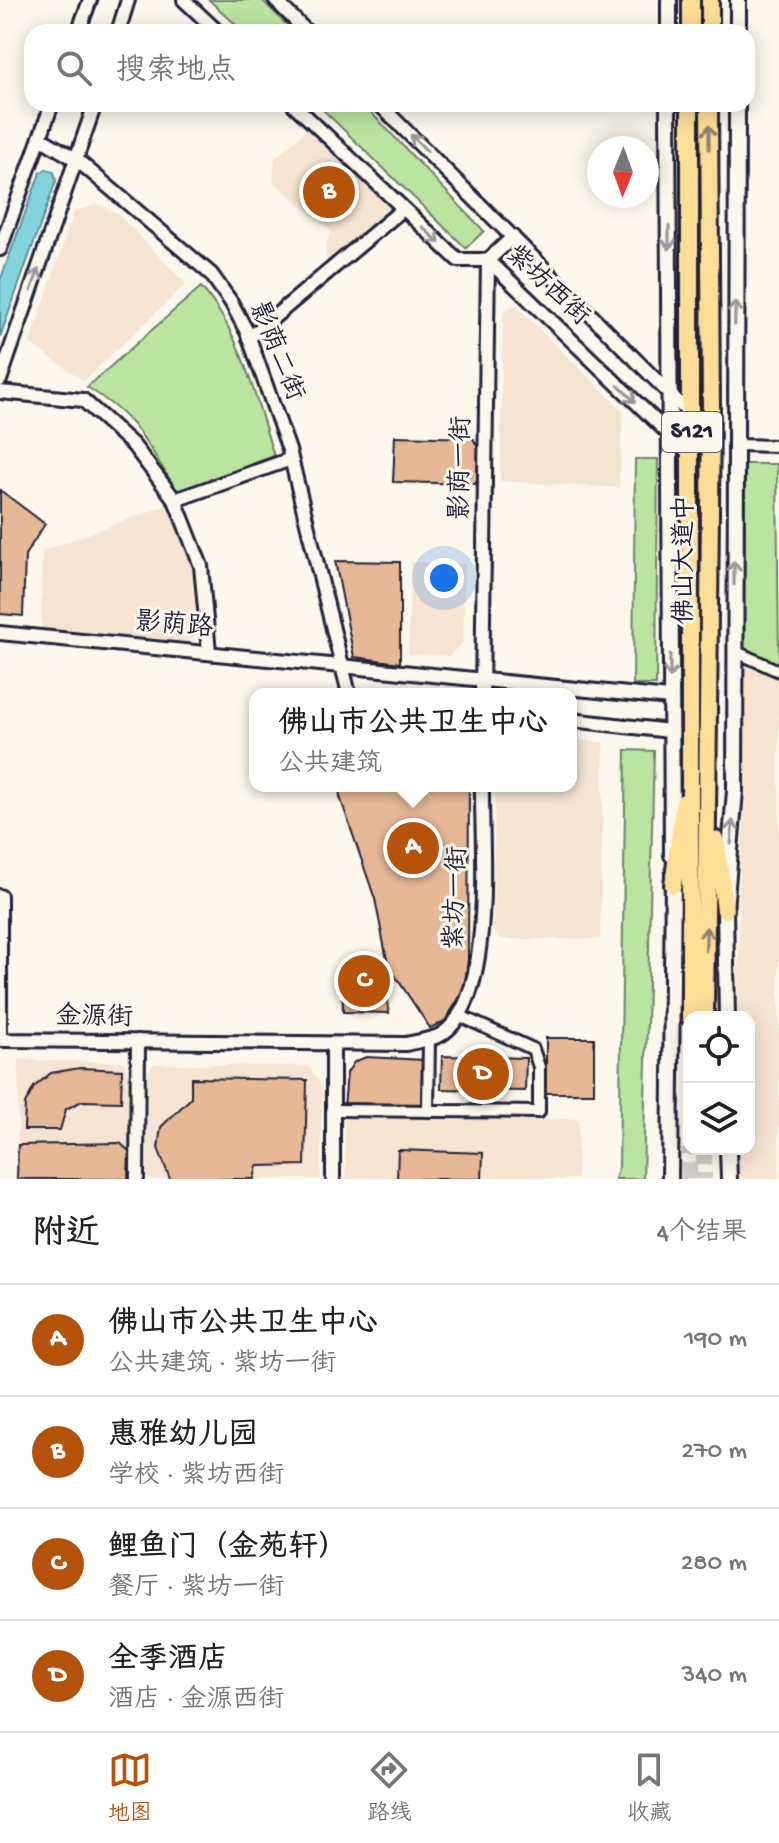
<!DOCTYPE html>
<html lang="zh">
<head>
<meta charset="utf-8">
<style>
	body { margin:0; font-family:"Gochi Hand","LXGW WenKai TC",sans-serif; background:#f2f2f2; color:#222 }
	.controls { position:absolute; right:24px; bottom:24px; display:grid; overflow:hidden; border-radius:16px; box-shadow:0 4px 20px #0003 }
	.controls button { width:72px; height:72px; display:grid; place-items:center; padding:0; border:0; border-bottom:2px solid #e0e0e0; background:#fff; color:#222; font:40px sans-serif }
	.compass { position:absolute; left:587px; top:136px; width:72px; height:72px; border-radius:50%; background:#fff; box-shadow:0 4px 20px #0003; rotate:181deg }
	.you { position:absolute; left:444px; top:578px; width:28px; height:28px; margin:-20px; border:6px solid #fff; border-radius:50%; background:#1a73e8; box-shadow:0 0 0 12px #1a73e833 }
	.badge { display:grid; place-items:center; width:52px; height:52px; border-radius:50%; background:#b45309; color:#fff; font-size:26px; font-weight:700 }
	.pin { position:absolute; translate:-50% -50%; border:4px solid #fff; box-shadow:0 2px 8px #0006 }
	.popup { position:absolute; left:249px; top:688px; width:328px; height:104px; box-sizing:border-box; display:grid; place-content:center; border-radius:16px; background:#fff; filter:drop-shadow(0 2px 6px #0005); font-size:26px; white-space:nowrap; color:#767676 }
	.popup b { font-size:30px; color:#222 }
	.popup::after { content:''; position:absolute; left:50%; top:100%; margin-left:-16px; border:16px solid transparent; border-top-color:#fff }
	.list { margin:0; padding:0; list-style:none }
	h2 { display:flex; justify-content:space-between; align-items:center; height:104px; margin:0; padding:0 32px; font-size:34px }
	h2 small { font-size:26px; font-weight:400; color:#767676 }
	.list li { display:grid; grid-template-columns:52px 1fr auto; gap:24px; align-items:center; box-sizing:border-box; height:112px; padding:0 32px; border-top:2px solid #e0e0e0 }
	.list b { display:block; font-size:30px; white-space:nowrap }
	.list p { margin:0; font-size:26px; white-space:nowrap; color:#767676 }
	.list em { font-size:26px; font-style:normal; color:#767676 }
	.icon { flex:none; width:44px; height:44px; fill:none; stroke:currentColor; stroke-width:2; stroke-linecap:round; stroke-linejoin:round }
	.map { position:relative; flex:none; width:779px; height:1179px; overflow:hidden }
	.search { position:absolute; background:#fff; box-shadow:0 4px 20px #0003; left:24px; right:24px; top:24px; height:88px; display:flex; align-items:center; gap:20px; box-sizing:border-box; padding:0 28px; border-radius:24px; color:#767676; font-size:30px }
	.sheet { height:552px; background:#fff }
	nav { display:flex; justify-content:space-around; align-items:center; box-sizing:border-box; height:112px; border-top:2px solid #e0e0e0; background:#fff; font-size:22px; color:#767676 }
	nav a { display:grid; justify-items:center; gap:4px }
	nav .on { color:#b45309 }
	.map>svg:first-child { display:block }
	.built { fill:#f5e4d2 }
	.green { fill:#bbe4a0; stroke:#6e836e; stroke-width:2 }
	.water { fill:#83d3dd; stroke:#5c8c9c; stroke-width:2 }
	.building { fill:#e6b896; stroke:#22223b; stroke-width:2 }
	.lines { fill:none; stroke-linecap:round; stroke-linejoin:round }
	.trunk-tunnel { stroke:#d0ccc9; stroke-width:16; stroke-dasharray:16 8; stroke-linecap:butt }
	.minor-casing { stroke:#22223b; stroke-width:16 }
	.tertiary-casing { stroke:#22223b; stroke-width:18 }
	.secondary-casing { stroke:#22223b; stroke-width:20 }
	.trunk-casing { stroke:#22223b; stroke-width:22 }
	.minor { stroke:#fbf7ec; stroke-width:10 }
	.tertiary { stroke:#fbf7ec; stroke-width:12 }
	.secondary { stroke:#fbf7ec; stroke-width:14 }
	.trunk { stroke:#fedd96; stroke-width:16 }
	.oneway { stroke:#908068 }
	.oneway2 { stroke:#99979c }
	.labels { text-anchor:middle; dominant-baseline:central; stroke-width:6; stroke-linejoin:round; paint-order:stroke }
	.shield { fill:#fbf7ec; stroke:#636270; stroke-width:2 }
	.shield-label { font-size:24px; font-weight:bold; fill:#22223b }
	.street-label { font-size:26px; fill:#22223b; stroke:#fbf7ec }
</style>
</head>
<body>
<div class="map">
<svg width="779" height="1179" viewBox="0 0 779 1179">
	<rect width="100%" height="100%" fill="#fbf7ec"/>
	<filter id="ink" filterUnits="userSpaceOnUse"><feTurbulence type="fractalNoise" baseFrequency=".0125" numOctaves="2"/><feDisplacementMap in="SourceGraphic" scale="16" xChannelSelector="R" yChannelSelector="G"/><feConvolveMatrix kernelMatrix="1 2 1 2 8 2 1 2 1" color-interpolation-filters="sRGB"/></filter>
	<g filter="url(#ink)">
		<g class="built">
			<polygon points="307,130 389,208 327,262 325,247 331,231 273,181 275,158"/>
			<polygon points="97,204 117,213 186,284 84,381 30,343 74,212"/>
			<polygon points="515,305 623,411 619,488 500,481 503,312"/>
			<polygon points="170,504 192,560 197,634 189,642 41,630 42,551"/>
			<polygon points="411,562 465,564 463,642 449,656 408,654"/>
			<polygon points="742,662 779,679 779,1179 738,1179 737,1149 749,1149 749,1017 738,1017 739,882 746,800"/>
			<polygon points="571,739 604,743 600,939 500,939 493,931 495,786 571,786"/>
			<polygon points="19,1060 123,1062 130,1076 128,1179 17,1179"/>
			<polygon points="154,1064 308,1066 322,1086 321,1179 147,1179 148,1072"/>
			<polygon points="352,1118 579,1119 577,1179 346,1179 344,1120"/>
		</g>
		<g class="green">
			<polygon points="209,0 262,0 294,32 244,32"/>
			<polygon points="317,104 363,104 484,231 466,248"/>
			<path d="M201 287C242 334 255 397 274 456L177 491C146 442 137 418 87 387Z"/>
			<polygon points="635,459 658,459 656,685 633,685"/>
			<polygon points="745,464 777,464 779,666 744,650"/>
			<polygon points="626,750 654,751 643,1179 615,1179 619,1166"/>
		</g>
		<polygon class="water" points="46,169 54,172 56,181 0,337 0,281 40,173"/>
		<g class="building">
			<polygon points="395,436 473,438 479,450 479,478 475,484 393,482"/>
			<polygon points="0,490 45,524 25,555 23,616 0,614"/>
			<polygon points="335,561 400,562 400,663 354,657"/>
			<polygon points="339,786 469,786 468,959 464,990 445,1021 430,1028 388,965 375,899 340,797"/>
			<polygon points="382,965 389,1013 343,1012 342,966"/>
			<rect x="546" y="1038" width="48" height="55"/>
			<polygon points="442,1056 526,1058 525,1091 441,1089"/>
			<polygon points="366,1057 425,1060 425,1108 344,1108 347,1073 354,1062"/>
			<polygon points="80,1068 122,1070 121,1102 82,1101 66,1109 60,1130 24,1130 25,1104 34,1087 51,1073"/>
			<polygon points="191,1078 307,1080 305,1165 257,1166 254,1179 170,1179 158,1148 161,1127 191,1098"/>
			<polygon points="120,1143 129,1151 128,1179 17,1179 18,1145"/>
			<polygon points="398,1150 483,1153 482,1179 397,1179"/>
		</g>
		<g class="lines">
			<g class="trunk-tunnel">
				<polyline points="704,1149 704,1179"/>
				<polyline points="689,1179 689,1149"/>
			</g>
			<defs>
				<g id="minor">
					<polyline points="734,445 779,446"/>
					<polyline points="734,651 779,671"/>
					<polyline points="333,1110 539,1112 539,1067 533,1049 458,1015"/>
					<polyline points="428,1111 429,1038"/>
				</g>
				<g id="tertiary">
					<polyline points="184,0 218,32"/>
					<polyline points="275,0 307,32"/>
					<polyline points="78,32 90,0"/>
					<polyline points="118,32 128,0"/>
					<polyline points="293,104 458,260 488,260 692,456"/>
					<polyline points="379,104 692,416"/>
					<polyline points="40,138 77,160 211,274 231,302 247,332 289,450 349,694"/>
					<polyline points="0,249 52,104"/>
					<polyline points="249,338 403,209"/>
					<polyline points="0,380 95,104"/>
					<polyline points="0,392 83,400 133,445 175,500 201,566 209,652"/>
					<polyline points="175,500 291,459"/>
					<polyline points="0,633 670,698"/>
					<polyline points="482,694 488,260 513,237"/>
					<polyline points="571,720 670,731"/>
					<path d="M0 896V1040L406 1044C417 1041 433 1040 442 1034 496 999 481 845 482 786"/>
					<polyline points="333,1045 333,1179"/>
					<polyline points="137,1179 138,1041"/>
				</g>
				<g id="secondary">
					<polyline points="669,32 669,0"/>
					<polyline points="738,32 738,0"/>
					<polyline points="668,104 672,855"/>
					<polyline points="727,1017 725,910 735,791 737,104"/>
					<polyline points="728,1149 729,1179"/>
					<polyline points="670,1179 673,876"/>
				</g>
				<g id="trunk">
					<polyline points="691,32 691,0"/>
					<polyline points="710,32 710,0"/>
					<polyline points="690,104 690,1017"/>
					<polyline points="716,840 725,910"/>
					<polyline points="673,885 684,802"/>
					<polyline points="705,1017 711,410 709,104"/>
				</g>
			</defs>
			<use href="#minor" class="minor-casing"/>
			<use href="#tertiary" class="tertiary-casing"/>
			<use href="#secondary" class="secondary-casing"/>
			<use href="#trunk" class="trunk-casing"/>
			<use href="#minor" class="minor"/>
			<use href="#tertiary" class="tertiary"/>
			<use href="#secondary" class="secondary"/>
			<use href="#trunk" class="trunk"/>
		</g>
		<defs><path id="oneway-shaft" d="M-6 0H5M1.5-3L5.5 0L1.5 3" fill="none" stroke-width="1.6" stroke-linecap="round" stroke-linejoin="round" transform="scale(2)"/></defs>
		<g class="oneway">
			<use href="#oneway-shaft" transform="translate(709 137) rotate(-90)"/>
			<use href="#oneway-shaft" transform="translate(706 939) rotate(-89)"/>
		</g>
		<g class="oneway2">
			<use href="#oneway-shaft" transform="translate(419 143) rotate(-135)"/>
			<use href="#oneway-shaft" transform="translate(431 235) rotate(43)"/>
			<use href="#oneway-shaft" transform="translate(669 238) rotate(90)"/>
			<use href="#oneway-shaft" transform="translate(35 280) rotate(-71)"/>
			<use href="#oneway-shaft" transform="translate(735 313) rotate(-89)"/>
			<use href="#oneway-shaft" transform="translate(627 394) rotate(44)"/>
			<use href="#oneway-shaft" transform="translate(734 573) rotate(-90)"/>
			<use href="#oneway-shaft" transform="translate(670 666) rotate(90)"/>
			<use href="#oneway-shaft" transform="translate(732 832) rotate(-86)"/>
		</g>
	</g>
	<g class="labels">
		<rect class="shield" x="662" y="412" width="60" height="40" rx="6"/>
		<g class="shield-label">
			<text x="692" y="432">S121</text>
		</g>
		<g class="street-label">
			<text transform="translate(546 287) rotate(43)">紫坊西街</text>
			<text transform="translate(275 352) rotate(68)">影荫二街</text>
			<text transform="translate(463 468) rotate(-89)">影荫一街</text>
			<text transform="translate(686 560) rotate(-90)">佛山大道中</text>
			<text transform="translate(174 627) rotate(5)">影荫路</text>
			<text transform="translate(458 898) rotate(-88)">紫坊一街</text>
			<text transform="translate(94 1019) rotate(1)">金源街</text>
		</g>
	</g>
</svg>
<div class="controls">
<button><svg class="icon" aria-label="locate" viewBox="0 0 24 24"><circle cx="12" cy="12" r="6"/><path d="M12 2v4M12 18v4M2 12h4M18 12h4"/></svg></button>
<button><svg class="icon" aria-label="layers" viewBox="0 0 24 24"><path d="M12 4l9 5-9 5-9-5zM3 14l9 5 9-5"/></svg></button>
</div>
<svg class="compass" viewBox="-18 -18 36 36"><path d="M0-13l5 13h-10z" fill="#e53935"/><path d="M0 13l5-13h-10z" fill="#767676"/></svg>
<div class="you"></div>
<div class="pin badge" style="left:413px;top:848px">A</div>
<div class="popup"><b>佛山市公共卫生中心</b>公共建筑</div>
<div class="pin badge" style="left:329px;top:192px">B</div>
<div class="pin badge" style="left:364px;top:981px">C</div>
<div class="pin badge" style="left:483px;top:1074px">D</div>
<div class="search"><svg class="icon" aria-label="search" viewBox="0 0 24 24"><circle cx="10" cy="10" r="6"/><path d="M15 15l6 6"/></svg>搜索地点</div>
</div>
<section class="sheet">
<h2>附近<small>4个结果</small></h2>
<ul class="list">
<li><span class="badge">A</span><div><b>佛山市公共卫生中心</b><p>公共建筑 · 紫坊一街</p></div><em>190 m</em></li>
<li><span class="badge">B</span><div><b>惠雅幼儿园</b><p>学校 · 紫坊西街</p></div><em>270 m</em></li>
<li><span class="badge">C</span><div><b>鲤鱼门（金苑轩）</b><p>餐厅 · 紫坊一街</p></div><em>280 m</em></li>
<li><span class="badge">D</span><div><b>全季酒店</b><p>酒店 · 金源西街</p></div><em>340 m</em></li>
</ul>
</section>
<nav>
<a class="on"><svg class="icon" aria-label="map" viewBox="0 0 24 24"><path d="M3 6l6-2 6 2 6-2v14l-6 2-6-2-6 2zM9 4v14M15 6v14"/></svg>地图</a>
<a><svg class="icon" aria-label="directions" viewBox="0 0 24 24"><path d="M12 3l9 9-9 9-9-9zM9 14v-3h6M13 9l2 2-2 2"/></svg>路线</a>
<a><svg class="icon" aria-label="saved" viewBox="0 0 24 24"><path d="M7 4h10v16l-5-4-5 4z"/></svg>收藏</a>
</nav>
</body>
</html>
